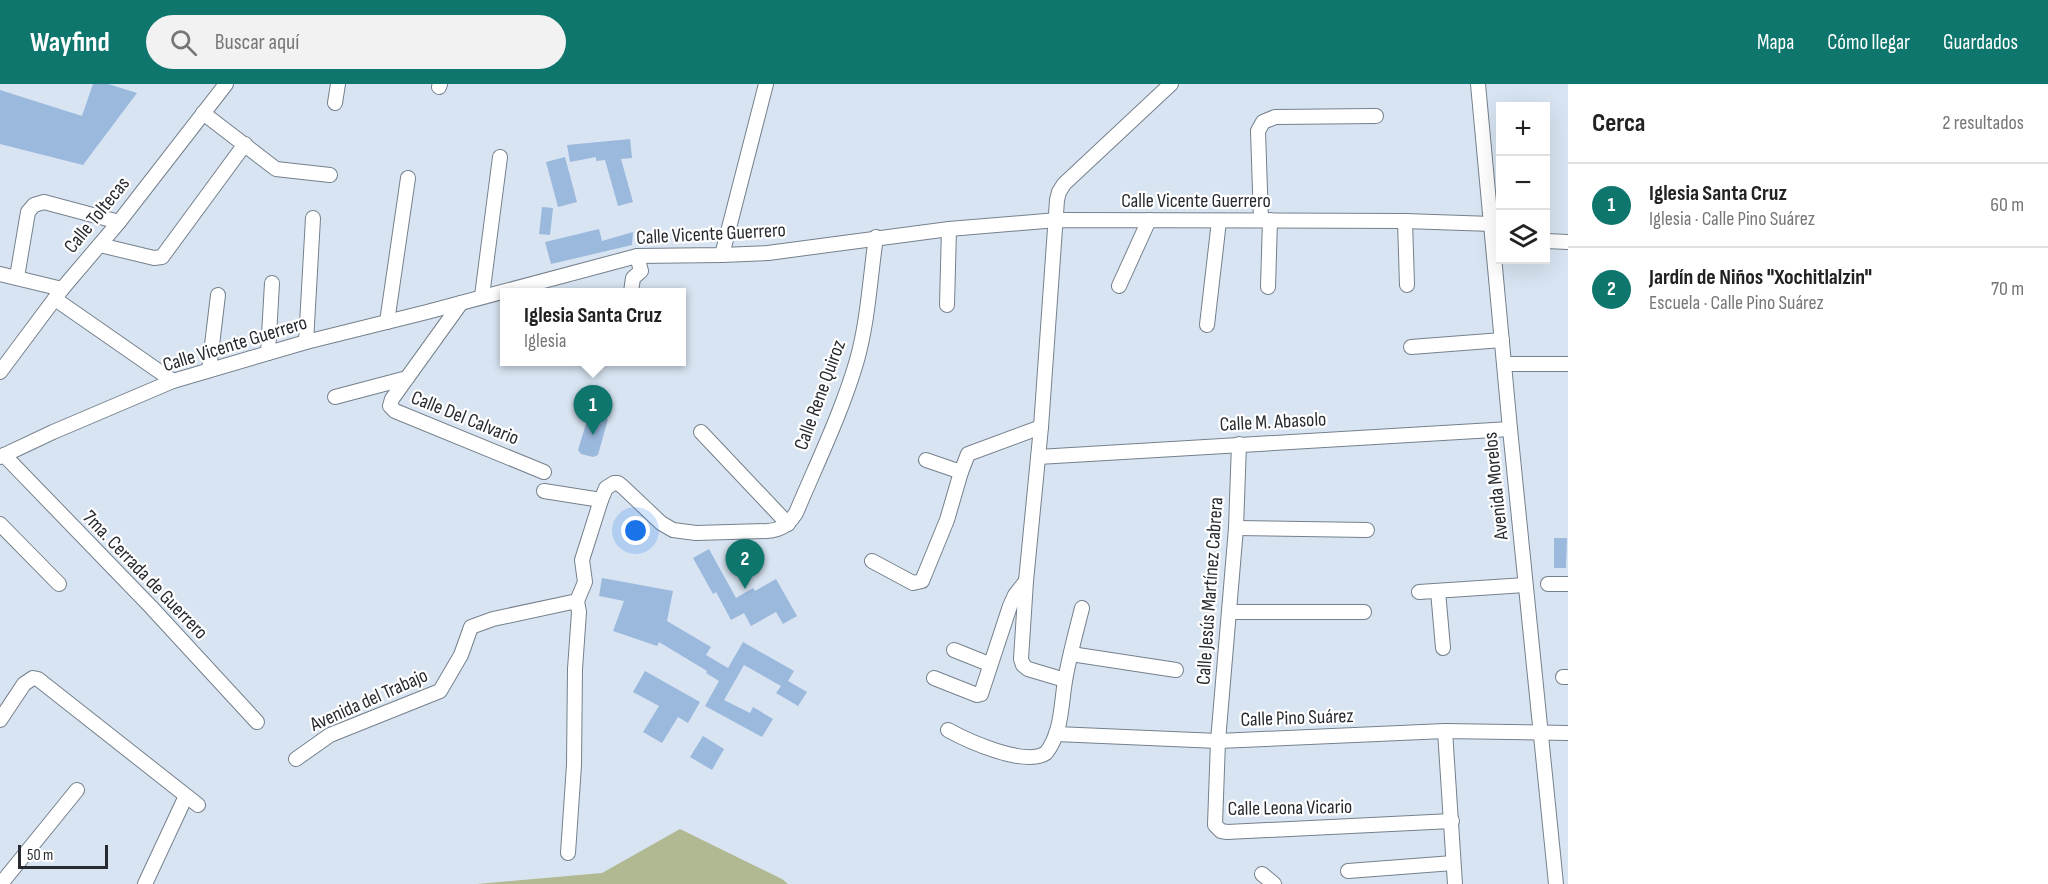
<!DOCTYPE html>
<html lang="es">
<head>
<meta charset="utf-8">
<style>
	body { margin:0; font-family:"Sofia Sans Condensed",sans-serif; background:#f2f2f2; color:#222 }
	.controls { position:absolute; right:18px; top:18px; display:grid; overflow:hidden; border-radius:0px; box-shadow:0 6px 24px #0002 }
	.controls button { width:54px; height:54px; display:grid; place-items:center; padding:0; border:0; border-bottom:2px solid #e0e0e0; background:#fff; color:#222; font:30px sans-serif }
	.scale { position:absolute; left:18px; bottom:15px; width:90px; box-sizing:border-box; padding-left:6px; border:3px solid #272b31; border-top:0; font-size:16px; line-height:21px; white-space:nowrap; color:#272b31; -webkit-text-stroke:4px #fff; paint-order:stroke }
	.you { position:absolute; left:636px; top:447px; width:21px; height:21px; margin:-15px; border:4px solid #fff; border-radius:50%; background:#1a73e8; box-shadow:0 0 0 9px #1a73e833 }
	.badge { display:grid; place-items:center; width:39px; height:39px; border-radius:50%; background:#0f766e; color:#fff; font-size:20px; font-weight:700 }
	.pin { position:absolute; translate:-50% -50px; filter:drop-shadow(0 2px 3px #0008) }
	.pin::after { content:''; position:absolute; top:32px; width:21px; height:18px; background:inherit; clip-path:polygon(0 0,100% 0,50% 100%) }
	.popup { position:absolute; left:500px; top:204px; width:186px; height:78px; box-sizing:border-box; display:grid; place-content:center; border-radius:0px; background:#fff; filter:drop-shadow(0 2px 4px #0005); font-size:20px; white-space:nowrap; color:#767676 }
	.popup b { font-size:22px; color:#222 }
	.popup::after { content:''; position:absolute; left:50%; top:100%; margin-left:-12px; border:12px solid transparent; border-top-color:#fff }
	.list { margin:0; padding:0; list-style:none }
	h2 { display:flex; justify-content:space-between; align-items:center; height:78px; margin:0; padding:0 24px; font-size:26px }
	h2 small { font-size:20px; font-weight:400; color:#767676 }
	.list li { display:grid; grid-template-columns:39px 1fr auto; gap:18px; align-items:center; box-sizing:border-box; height:84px; padding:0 24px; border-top:2px solid #e0e0e0 }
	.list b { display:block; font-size:22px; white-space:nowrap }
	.list p { margin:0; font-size:20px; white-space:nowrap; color:#767676 }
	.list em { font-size:20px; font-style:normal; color:#767676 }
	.icon { flex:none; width:33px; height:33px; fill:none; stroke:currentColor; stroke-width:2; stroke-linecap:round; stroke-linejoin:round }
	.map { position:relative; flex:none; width:1568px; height:800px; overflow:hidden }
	header { display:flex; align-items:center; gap:36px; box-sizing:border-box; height:84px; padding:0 30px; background:#0f766e; color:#fff }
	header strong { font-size:28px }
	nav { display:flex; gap:33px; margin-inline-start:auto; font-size:21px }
	.search { width:420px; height:54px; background:#f2f2f2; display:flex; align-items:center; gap:15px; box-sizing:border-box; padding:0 21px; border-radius:33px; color:#767676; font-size:22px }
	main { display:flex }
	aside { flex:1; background:#fff }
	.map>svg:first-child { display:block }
	.green { fill:#b0b992 }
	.building { fill:#9bb9dd }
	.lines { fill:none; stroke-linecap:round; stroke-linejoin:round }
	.minor-casing { stroke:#75808c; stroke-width:16 }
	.minor { stroke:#fff; stroke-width:14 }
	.labels { text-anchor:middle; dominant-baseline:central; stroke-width:4.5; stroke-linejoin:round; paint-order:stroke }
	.street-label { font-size:20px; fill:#272b31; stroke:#fff }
</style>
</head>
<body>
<header>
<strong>Wayfind</strong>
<div class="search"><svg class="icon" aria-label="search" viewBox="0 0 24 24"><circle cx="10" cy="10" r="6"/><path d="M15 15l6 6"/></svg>Buscar aquí</div>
<nav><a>Mapa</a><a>Cómo llegar</a><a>Guardados</a></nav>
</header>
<main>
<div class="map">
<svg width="1568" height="800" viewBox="0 0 1568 800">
	<rect width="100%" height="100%" fill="#d8e4f2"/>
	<polygon class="green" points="680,745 782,795 788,800 477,800 602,789"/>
	<g class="building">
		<polygon points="93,0 108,0 137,9 83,81 0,60 0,6 82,32"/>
		<polygon points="630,55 632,74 621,75 633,118 618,122 605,76 596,77 596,73 570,78 567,61"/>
		<polygon points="565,73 577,118 558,123 546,78"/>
		<polygon points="542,123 553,124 550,151 539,150"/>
		<polygon points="599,145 602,157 633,148 632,161 551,180 545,158"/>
		<polygon points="589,330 608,335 598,371 593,373 581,370 578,366"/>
		<polygon points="1554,454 1567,454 1566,484 1554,484"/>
		<polygon points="709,465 736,514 753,504 755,507 776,495 797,532 783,540 776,528 751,542 744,529 731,536 716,508 713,510 693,474"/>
		<polygon points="602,494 673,507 667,537 711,563 706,571 728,584 743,558 794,587 788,597 807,608 798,622 776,609 781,602 744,581 724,616 750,629 753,623 773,635 762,653 705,622 719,597 706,589 707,587 659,558 657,562 613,547 624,517 599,512"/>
		<polygon points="645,587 700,618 688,639 678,633 662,659 643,648 659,622 633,608"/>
		<polygon points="703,652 724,665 712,686 690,673"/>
	</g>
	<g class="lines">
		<defs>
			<g id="minor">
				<polyline points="1478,0 1510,345 1556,800"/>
				<polyline points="439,3 440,0"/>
				<polyline points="335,19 338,0"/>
				<polyline points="203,29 276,85 330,91"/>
				<polyline points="1261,136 1258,47 1263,38 1275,33 1376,32"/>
				<polyline points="1405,137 1407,201"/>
				<polyline points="1546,157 1568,158"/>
				<polyline points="100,161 154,174 162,173 245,60"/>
				<polyline points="722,171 766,0"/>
				<polyline points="0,190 62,205"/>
				<polyline points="17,193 28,128 34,121 44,118 119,138"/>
				<polyline points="1119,202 1149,136"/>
				<polyline points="1268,203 1270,136"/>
				<polyline points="631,208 633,194 641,187 637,172"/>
				<polyline points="482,212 500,73"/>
				<polyline points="55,215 173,297"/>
				<polyline points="461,219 407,294 392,315 390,322 395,327 544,388"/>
				<polyline points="947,221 949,145"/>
				<polyline points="387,238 408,94"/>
				<polyline points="1207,241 1219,137"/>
				<polyline points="306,258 313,134"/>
				<polyline points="1411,263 1502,256"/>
				<polyline points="268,269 272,199"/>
				<polyline points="1505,280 1568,280"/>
				<polyline points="209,286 218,211"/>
				<polyline points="0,288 62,205 119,138 226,0"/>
				<polyline points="335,313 407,294"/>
				<polyline points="701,348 788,440"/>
				<polyline points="1239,360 1236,444 1218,657 1215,741 1221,747 1227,748 1452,737"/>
				<polyline points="4,371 151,523 257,638"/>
				<polyline points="0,373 53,348 173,297 306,258 427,228 637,172 722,171 768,169 949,145 1057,136 1405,137 1492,140"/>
				<polyline points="1038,373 1510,345"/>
				<polyline points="926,376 961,388"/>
				<polyline points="544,407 601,416"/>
				<polyline points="0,440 59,500"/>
				<polyline points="1236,444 1367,446"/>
				<polyline points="872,477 913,499 922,497 947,436 961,388 968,370 1041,343"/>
				<polyline points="1548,500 1568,500"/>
				<polyline points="1438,507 1443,564"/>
				<polyline points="1419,508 1525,501"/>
				<polyline points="1230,528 1364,528"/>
				<polyline points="954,566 989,580"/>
				<polyline points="1071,570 1176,586"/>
				<polyline points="1563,593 1568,593"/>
				<polyline points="934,594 977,611 981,610 1010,522 1015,511 1026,497"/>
				<polyline points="1065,596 1028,585 1023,581 1021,575 1026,497 1041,343 1057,116 1059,108 1064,100 1171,0"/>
				<polyline points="0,636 24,600 33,594 38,595 198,721"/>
				<path d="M948 646C968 657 1025 683 1046 669 1062 648 1061 621 1065 597 1069 573 1076 548 1082 524"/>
				<polyline points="1445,647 1455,800"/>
				<polyline points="1056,650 1218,657 1445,647 1568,649"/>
				<path d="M296 675 330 651 440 607 461 571 471 543 493 535 577 517 585 498 582 476 601 416 606 404 614 399H618L623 403 661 439 673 446 696 449 767 447C781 446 788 441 796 429 817 379 842 328 857 276 868 237 870 194 876 153"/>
				<polyline points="568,769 574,681 575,585 579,528 577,517"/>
				<polyline points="1348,787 1453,779"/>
				<polyline points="1262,790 1274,800"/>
				<polyline points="4,796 77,706"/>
				<polyline points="145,800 186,712"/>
			</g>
		</defs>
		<use href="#minor" class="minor-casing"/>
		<use href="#minor" class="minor"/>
	</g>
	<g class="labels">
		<g class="street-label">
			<text x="1196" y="117">Calle Vicente Guerrero</text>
			<text transform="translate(97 131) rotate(-51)">Calle Toltecas</text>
			<text transform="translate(711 150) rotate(-3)">Calle Vicente Guerrero</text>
			<text transform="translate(235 260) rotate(-17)">Calle Vicente Guerrero</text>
			<text transform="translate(820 311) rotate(-70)">Calle Rene Quiroz</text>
			<text transform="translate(465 334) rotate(22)">Calle Del Calvario</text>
			<text transform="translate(1273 338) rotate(-3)">Calle M. Abasolo</text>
			<text transform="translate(1496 402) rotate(-96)">Avenida Morelos</text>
			<text transform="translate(145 491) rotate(46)">7ma. Cerrada de Guerrero</text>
			<text transform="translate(1210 507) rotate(-86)">Calle Jesús Martínez Cabrera</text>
			<text transform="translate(369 616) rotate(-24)">Avenida del Trabajo</text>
			<text transform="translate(1297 634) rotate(-2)">Calle Pino Suárez</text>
			<text transform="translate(1290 724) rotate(-1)">Calle Leona Vicario</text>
		</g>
	</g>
</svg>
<div class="controls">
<button>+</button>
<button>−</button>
<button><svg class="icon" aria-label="layers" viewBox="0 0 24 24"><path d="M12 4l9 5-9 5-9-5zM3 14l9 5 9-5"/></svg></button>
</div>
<div class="scale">50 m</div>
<div class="you"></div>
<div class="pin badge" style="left:593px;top:351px">1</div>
<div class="popup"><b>Iglesia Santa Cruz</b>Iglesia</div>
<div class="pin badge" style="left:745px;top:505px">2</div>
</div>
<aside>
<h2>Cerca<small>2 resultados</small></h2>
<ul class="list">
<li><span class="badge">1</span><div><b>Iglesia Santa Cruz</b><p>Iglesia · Calle Pino Suárez</p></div><em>60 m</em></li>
<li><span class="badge">2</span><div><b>Jardín de Niños &quot;Xochitlalzin&quot;</b><p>Escuela · Calle Pino Suárez</p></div><em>70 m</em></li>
</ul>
</aside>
</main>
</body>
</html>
